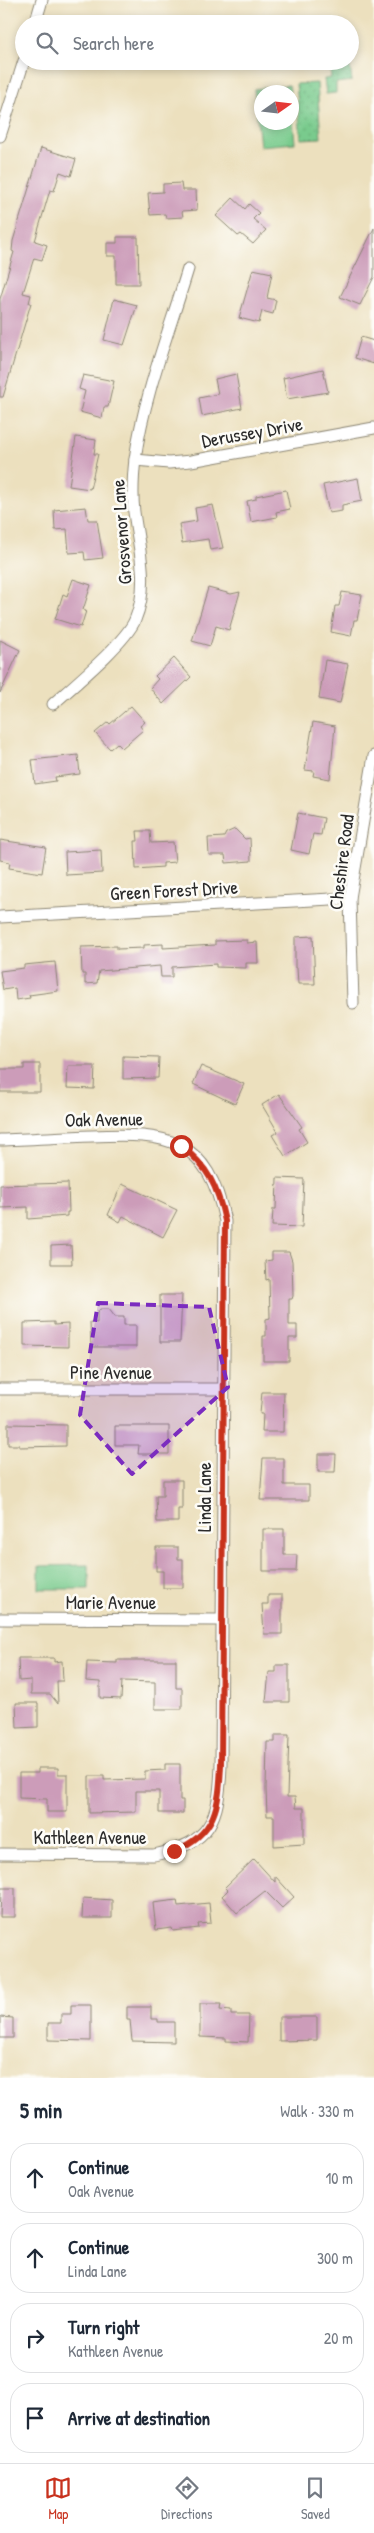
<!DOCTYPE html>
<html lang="en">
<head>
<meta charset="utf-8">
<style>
	body { margin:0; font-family:"Patrick Hand",sans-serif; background:#f6f6f7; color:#1f2937 }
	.compass { position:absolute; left:254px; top:85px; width:45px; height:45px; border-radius:50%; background:#fff; box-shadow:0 2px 8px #0003; rotate:76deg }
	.stop { position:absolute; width:15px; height:15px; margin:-11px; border:4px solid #c8321e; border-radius:50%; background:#fff }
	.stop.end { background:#c8321e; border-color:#fff; box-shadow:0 1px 5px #0008 }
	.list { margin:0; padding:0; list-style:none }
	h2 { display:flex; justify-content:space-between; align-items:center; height:65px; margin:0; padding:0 20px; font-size:21px }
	h2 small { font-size:16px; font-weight:400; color:#747a83 }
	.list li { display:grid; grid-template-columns:32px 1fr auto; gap:15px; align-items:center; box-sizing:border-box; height:70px; margin:0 10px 10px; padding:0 10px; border:1px solid #e0e1e3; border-radius:20px }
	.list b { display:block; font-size:19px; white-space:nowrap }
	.list p { margin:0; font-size:16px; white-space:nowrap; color:#747a83 }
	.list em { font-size:16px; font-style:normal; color:#747a83 }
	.icon { flex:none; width:28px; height:28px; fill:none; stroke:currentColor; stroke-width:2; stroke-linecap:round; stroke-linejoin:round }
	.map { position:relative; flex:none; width:374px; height:2078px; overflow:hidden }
	.search { position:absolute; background:#fff; box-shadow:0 2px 8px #0003; left:15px; right:15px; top:15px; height:55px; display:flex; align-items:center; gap:12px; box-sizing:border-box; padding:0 18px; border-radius:28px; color:#747a83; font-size:19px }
	.sheet { height:385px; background:#fff }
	nav { display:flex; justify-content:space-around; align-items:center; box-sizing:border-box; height:70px; border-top:1px solid #e0e1e3; background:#fff; font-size:14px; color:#747a83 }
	nav a { display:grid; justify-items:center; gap:2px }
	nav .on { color:#c8321e }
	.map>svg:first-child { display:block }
	.park { fill:url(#park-dots); stroke:#527b5c }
	.garden { fill:#79cb8d; stroke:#527b5c }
	.building { fill:#cc9cb9 }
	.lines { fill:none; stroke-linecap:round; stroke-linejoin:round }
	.minor-casing { stroke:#8c8674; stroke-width:13 }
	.minor { stroke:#fff; stroke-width:11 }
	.route { stroke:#c8321e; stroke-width:6 }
	.marked { fill:#7b2cbf; fill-opacity:0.2; stroke:#7b2cbf; stroke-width:4; stroke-dasharray:10 6; stroke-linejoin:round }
	.labels { text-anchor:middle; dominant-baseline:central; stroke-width:5; stroke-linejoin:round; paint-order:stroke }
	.street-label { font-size:19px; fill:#2b2b2b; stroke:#fdfcf7 }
</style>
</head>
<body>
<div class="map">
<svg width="374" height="2078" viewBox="0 0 374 2078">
	<defs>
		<pattern id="park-dots" width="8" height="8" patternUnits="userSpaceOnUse" patternTransform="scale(1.25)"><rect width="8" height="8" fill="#79cb8d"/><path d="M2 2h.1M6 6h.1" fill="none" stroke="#69ae7a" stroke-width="1.8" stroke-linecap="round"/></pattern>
	</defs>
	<rect width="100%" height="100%" fill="#fdfcf7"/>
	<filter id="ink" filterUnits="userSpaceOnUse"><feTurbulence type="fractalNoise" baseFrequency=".02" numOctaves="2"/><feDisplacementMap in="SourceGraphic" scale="10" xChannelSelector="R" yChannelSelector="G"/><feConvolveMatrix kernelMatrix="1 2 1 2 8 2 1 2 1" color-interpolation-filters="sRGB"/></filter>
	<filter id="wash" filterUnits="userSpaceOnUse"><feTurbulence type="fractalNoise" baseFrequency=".0096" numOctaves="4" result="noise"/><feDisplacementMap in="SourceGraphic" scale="20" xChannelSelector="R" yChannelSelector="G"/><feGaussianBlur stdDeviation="1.12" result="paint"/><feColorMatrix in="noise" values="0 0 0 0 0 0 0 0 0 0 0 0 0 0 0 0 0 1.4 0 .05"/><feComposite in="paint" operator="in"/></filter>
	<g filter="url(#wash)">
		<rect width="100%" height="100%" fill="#ece0be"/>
		<g class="park">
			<polygon points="349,61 352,81 336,83 336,93 326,94 324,79 331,78 329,63"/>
			<polygon points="317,83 321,138 301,139 296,84"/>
		</g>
		<g class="garden">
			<polygon points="289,85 290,92 262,92 262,122 292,122 292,108 295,143 260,146 254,89"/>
			<polygon points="89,1565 89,1589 39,1589 39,1566"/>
		</g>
		<g id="blocks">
			<g class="building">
				<polygon points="41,148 76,159 71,176 60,172 54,191 50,190 35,241 47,245 42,260 34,258 23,293 31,295 29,303 31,303 3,397 0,397 0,299 14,252 12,251 13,241"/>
				<polygon points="181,183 182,190 196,190 197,210 182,211 183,217 166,218 165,214 150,215 148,193 163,192 163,184"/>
				<polygon points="233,198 245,209 249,204 259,213 253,219 266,230 253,244 241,234 238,236 216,216"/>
				<polygon points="374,228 374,277 360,305 340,297"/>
				<polygon points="117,237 138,237 139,284 116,284 116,256 107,256 107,243 117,243"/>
				<polygon points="253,269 272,273 267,298 276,300 273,314 262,311 259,323 239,318"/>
				<polygon points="114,299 137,305 124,345 104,340"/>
				<polygon points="361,337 374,341 374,364 355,358"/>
				<polygon points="323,369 328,392 287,399 283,378"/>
				<polygon points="236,374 242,408 202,416 199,398 218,394 215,379"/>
				<polygon points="83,375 114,381 108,407 104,407 102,418 80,412 85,391 79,389"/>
				<polygon points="76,437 96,440 94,454 98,454 90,489 69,486"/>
				<polygon points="358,478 362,501 342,505 342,511 329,513 323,485"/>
				<polygon points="286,490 290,509 276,512 277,517 251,522 247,501 256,499 256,496"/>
				<polygon points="213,505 223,548 210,550 208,539 182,543 179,524 197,521 195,508"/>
				<polygon points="86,507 88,520 97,520 103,558 85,560 84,552 69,553 67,529 55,530 54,510"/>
				<polygon points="73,579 91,585 83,610 86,611 81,627 55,619 63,594 67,596"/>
				<polygon points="208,588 231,594 240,592 229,630 216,626 210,646 192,641"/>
				<polygon points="342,592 362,595 357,620 354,620 351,636 331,632 335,606 339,606"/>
				<polygon points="0,640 20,650 0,693"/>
				<polygon points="174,658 191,677 163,704 150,688 158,679 155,676"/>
				<polygon points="325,660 348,664 340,703 319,699"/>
				<polygon points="131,706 145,722 140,726 143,730 122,748 117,743 110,749 95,733 108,722 110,724"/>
				<polygon points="313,722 335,726 330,779 313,776 314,771 305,770"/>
				<polygon points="78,755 80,774 55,777 56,781 35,784 32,760"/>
				<polygon points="298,813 324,818 321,835 313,834 309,854 291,850"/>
				<polygon points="235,829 245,839 250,838 251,861 226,863 225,855 209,855 208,838 224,837 226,833"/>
				<polygon points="137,831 150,831 151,843 173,842 175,862 163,863 163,867 136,869 135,841 138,841"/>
				<polygon points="0,840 46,847 42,873 9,868 10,862 0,860"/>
				<polygon points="101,850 102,873 66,875 65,852"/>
				<polygon points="313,936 315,984 298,984 297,968 295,968 295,937"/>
				<polygon points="247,940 247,943 257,942 258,963 246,963 246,968 216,967 216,964 172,967 172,977 161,977 160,966 99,971 97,983 85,984 85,974 82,974 81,947 117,946 117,949 144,948 144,945 163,944 163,948 215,945 215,941"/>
				<polygon points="55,962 58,991 29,995 30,998 16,1000 15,988 3,990 0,971 24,968 24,965"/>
				<polygon points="123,1056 159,1057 158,1078 123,1079"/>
				<polygon points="24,1064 40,1064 40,1092 0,1092 0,1069 24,1069"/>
				<polygon points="68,1066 95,1066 94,1089 67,1088"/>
				<polygon points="201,1066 244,1084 235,1104 193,1084"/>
				<polygon points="279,1094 302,1127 299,1129 307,1142 285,1156 272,1135 278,1132 262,1105"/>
				<polygon points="277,1178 304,1179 302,1227 272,1226 273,1209 276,1209"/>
				<polygon points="68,1183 69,1212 67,1212 67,1216 28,1219 28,1207 0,1208 0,1185"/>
				<polygon points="122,1184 177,1210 163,1237 123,1216 120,1222 108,1215"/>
				<polygon points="71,1245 72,1264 51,1264 51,1246"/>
				<polygon points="272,1252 289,1252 292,1261 293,1296 292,1299 289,1299 289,1325 297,1325 297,1338 289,1338 289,1361 263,1361 263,1336 266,1336 266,1319 270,1318 269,1279 266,1280 265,1261 272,1260"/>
				<polygon points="160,1295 182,1295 180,1342 160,1342"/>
				<polygon points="100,1309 109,1309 115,1317 124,1317 124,1325 136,1325 136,1347 91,1347 90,1322 97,1323 97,1313"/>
				<polygon points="54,1322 54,1325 68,1324 68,1347 24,1346 24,1323"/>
				<polygon points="262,1392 284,1392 283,1432 262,1432 263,1414 260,1414"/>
				<polygon points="8,1424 66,1425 66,1446 19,1447 19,1445 8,1445"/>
				<polygon points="115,1426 169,1426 169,1454 138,1454 139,1445 115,1445"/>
				<polygon points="318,1454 336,1454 335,1472 318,1472"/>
				<polygon points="263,1458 284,1458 284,1485 309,1485 309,1500 260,1500"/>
				<polygon points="163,1480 182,1480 182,1509 178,1509 178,1522 157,1522 156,1496 163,1496"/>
				<polygon points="263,1529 284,1529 284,1555 297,1555 296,1571 263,1571"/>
				<polygon points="156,1547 178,1547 178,1559 183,1559 183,1588 163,1588 163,1571 156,1571"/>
				<polygon points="268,1595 282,1595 282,1634 264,1634 262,1604 268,1604"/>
				<polygon points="18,1658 54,1658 54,1662 62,1661 63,1681 57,1681 58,1704 50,1694 31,1694 31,1680 19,1681"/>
				<polygon points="117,1660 176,1660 176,1688 182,1688 182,1709 155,1709 155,1682 122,1681 121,1699 100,1698 100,1682 86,1681 87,1662 117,1663"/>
				<polygon points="276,1665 289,1665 289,1702 266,1702 269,1672 276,1672"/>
				<polygon points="16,1703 38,1703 38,1727 17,1728"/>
				<polygon points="275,1735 289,1735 287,1797 295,1797 296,1808 304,1808 304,1844 274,1846 274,1816 267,1816 266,1789 267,1742 275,1742"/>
				<polygon points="165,1764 180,1764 180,1800 183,1800 183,1813 159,1813 159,1791 136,1791 136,1812 89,1813 89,1776 104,1776 104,1780 145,1779 145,1771 165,1770"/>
				<polygon points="38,1768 58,1768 58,1774 67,1774 67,1812 47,1812 47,1799 19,1798 19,1773 38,1773"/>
				<polygon points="254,1859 275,1882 275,1876 294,1897 282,1908 265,1891 237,1913 222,1896 228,1890 225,1887"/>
				<polygon points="1,1888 15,1888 15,1917 0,1917"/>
				<polygon points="83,1898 112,1900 112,1918 82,1918"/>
				<polygon points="177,1900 178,1906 209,1903 211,1923 198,1924 199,1928 173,1931 172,1928 156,1930 153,1903"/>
				<polygon points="200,2004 221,2004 220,2010 231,2011 231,2015 249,2015 248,2042 226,2041 226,2038 200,2037"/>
				<polygon points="71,2005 91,2005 91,2041 48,2040 48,2023 61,2023 61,2014 71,2014"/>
				<polygon points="127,2007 151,2007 151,2019 158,2019 158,2022 174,2022 174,2042 132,2041 130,2020 127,2020"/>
				<polygon points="0,2017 13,2018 13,2038 0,2038"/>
				<polygon points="279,2017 317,2017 317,2040 279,2041"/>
			</g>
		</g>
	</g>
	<g filter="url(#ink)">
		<use href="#blocks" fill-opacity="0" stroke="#8c8674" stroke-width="1"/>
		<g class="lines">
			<defs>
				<g id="minor">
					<polyline points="35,24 42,0"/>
					<polyline points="0,136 24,61"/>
					<polyline points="135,460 169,463 191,461 374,428"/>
					<path d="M53 704C73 686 125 643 135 620 150 584 139 550 134 512 132 495 133 477 135 459 144 395 169 332 188 269"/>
					<polyline points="0,917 350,898"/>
					<polyline points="353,1003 350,898 374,756"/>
					<path d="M0 1140C31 1139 62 1137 92 1136 168 1132 208 1138 225 1221L221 1765C219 1820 212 1843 154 1855L0 1854"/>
					<polyline points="0,1389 223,1389"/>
					<polyline points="0,1619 221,1620"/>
				</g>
			</defs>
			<use href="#minor" class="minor-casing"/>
			<use href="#minor" class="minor"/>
		</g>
	</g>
	<g class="lines" filter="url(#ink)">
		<path class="route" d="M174 1851C216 1834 219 1807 221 1765L225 1221C218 1188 208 1166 181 1146"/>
	</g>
	<path class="marked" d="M98 1303 209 1307 228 1387 132 1474 80 1415Z"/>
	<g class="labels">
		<g class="street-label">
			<text transform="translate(252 432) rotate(-10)">Derussey Drive</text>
			<text transform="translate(121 532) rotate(-94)">Grosvenor Lane</text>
			<text transform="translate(341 862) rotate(-83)">Cheshire Road</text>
			<text transform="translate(174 890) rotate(-3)">Green Forest Drive</text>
			<text transform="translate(104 1119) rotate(-1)">Oak Avenue</text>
			<text x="111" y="1372">Pine Avenue</text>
			<text transform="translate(204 1497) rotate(-90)">Linda Lane</text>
			<text x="111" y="1602">Marie Avenue</text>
			<text x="90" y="1837">Kathleen Avenue</text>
		</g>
	</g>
</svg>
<svg class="compass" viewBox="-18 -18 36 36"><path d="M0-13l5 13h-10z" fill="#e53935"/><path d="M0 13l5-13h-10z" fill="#747a83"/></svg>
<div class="stop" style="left:181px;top:1146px"></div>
<div class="stop end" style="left:174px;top:1851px"></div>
<div class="search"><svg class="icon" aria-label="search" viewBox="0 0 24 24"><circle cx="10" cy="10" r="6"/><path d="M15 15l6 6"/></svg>Search here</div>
</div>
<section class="sheet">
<h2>5 min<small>Walk · 330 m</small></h2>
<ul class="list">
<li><svg class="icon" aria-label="ahead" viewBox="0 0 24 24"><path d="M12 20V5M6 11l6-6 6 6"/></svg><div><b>Continue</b><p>Oak Avenue</p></div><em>10 m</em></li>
<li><svg class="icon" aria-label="ahead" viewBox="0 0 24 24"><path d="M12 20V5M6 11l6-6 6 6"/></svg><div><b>Continue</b><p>Linda Lane</p></div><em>300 m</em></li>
<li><svg class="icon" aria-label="right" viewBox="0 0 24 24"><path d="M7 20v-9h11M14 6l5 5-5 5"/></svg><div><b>Turn right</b><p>Kathleen Avenue</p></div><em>20 m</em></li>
<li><svg class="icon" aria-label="arrive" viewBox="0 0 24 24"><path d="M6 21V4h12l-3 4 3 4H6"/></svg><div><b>Arrive at destination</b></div></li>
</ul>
</section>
<nav>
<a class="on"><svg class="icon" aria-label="map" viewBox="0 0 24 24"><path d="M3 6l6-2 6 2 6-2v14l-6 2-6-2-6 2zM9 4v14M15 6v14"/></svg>Map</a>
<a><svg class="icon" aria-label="directions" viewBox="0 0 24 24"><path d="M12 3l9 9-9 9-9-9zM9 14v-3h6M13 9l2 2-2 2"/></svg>Directions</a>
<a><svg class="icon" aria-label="saved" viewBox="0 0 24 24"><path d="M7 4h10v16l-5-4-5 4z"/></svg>Saved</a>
</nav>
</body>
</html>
